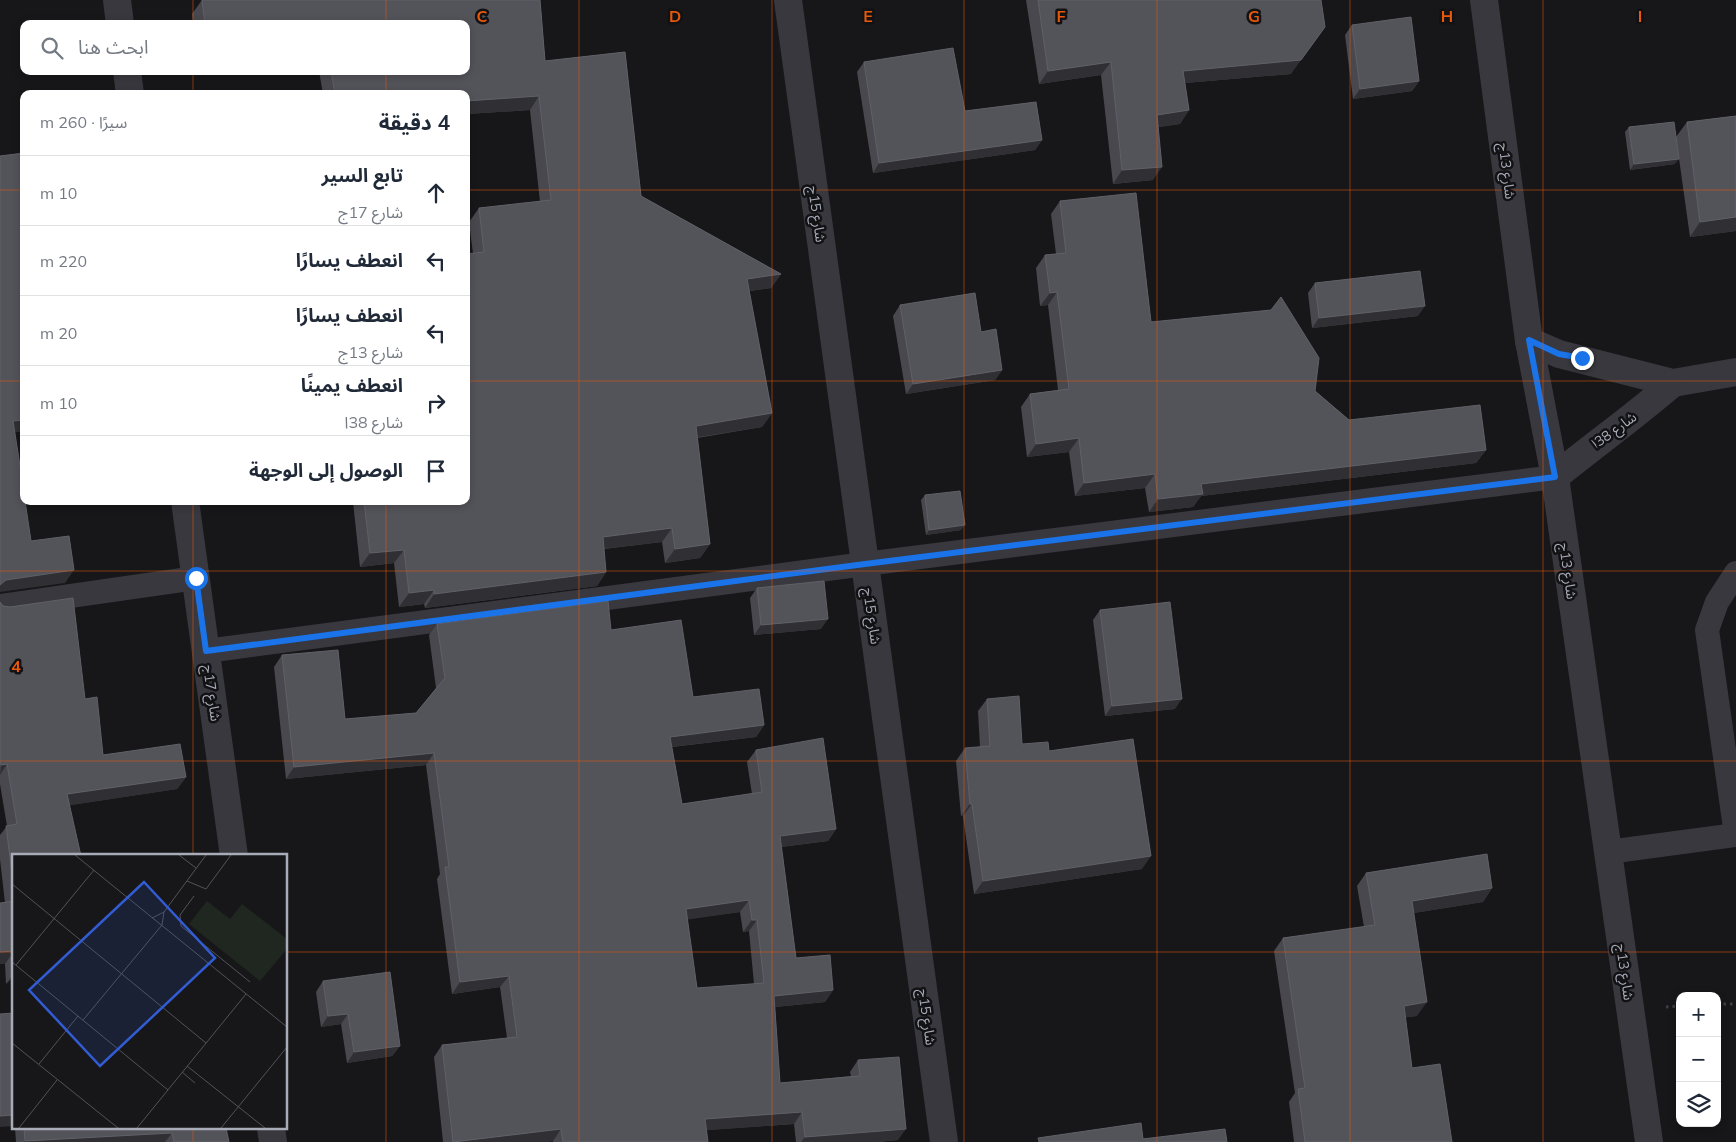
<!DOCTYPE html>
<html lang="ar">
<head>
<meta charset="utf-8">
<style>
	body { margin:0; font-family:Mulish,"Noto Sans Arabic",sans-serif; background:#f2f2f3; color:#1f2937; direction:rtl }
	.controls { position:absolute; right:15px; bottom:15px; display:grid; overflow:hidden; border-radius:10px; box-shadow:0 2px 8px #0003 }
	.controls button { width:45px; height:45px; display:grid; place-items:center; padding:0; border:0; border-bottom:1px solid #e0e1e3; background:#fff; color:#1f2937; font:25px sans-serif }
	.stop { position:absolute; width:15px; height:15px; margin:-11px; border:4px solid #1a73e8; border-radius:50%; background:#fff }
	.stop.end { background:#1a73e8; border-color:#fff; box-shadow:0 1px 5px #0008 }
	.list { margin:0; padding:0; list-style:none }
	h2 { display:flex; justify-content:space-between; align-items:center; height:65px; margin:0; padding:0 20px; font-size:21px }
	h2 small { font-size:16px; font-weight:400; color:#747a83 }
	.list li { display:grid; grid-template-columns:32px 1fr auto; gap:15px; align-items:center; box-sizing:border-box; height:70px; padding:0 20px; border-top:1px solid #e0e1e3 }
	.list b { display:block; font-size:19px; white-space:nowrap }
	.list p { margin:0; font-size:16px; white-space:nowrap; color:#747a83 }
	.list em { font-size:16px; font-style:normal; color:#747a83 }
	.icon { flex:none; width:28px; height:28px; fill:none; stroke:currentColor; stroke-width:2; stroke-linecap:round; stroke-linejoin:round }
	.map { position:relative; flex:none; width:1736px; height:1142px; overflow:hidden; direction:ltr }
	.search { position:absolute; background:#fff; box-shadow:0 2px 8px #0003; left:20px; top:20px; width:450px; height:55px; display:flex; align-items:center; gap:12px; box-sizing:border-box; padding:0 18px; border-radius:10px; color:#747a83; font-size:19px }
	.panel { position:absolute; background:#fff; box-shadow:0 2px 8px #0003; left:20px; top:90px; width:450px; height:415px; border-radius:10px; direction:rtl }
	.map>svg:first-child { display:block }
	.lines { fill:none; stroke-linecap:round; stroke-linejoin:round }
	.path { stroke:#3e3f45; stroke-width:3; stroke-dasharray:2.5 4; stroke-linecap:butt }
	.service { stroke:#38383e; stroke-width:24 }
	.minor { stroke:#38383e; stroke-width:28 }
	.wall { fill:#48484e; fill-rule:evenodd }
	.shaded-wall { fill:#303034 }
	.building { fill:#53535a; stroke:#606168; fill-rule:evenodd }
	.route { stroke:#1a73e8; stroke-width:6 }
	.grid { fill:none; stroke:#e8590c; stroke-width:1; stroke-opacity:0.55 }
	.labels { text-anchor:middle; dominant-baseline:central; stroke-width:5; stroke-linejoin:round; paint-order:stroke }
	.street-label { font-size:14px; fill:#a8acb9; stroke:#121214 }
	.inset-road { fill:none; stroke:#515359; stroke-width:1 }
	.view { fill:#325cd3; fill-opacity:0.15; stroke:#325cd3; stroke-width:2.5 }
	.inset-edge { fill:none; stroke:#a8acb9; stroke-width:2.5 }
	.grid-label { font-size:16px; text-anchor:middle; font-weight:bold; fill:#e8590c; stroke:#121214; stroke-width:5; stroke-linejoin:round; paint-order:stroke }
</style>
</head>
<body>
<div class="map">
<svg width="1736" height="1142" viewBox="0 0 1736 1142">
	<rect width="100%" height="100%" fill="#171719"/>
	<g class="lines">
		<g class="path">
			<polyline points="1717,1004 1736,1004"/>
			<polyline points="1666,1007 1680,1006"/>
		</g>
		<g class="service">
			<polyline points="1736,573 1717,602 1707,630 1736,835"/>
			<polyline points="0,606 196,578"/>
			<polyline points="206,651 865,564 1555,477"/>
			<polyline points="1608,852 1736,835"/>
		</g>
		<g class="minor">
			<polyline points="117,0 120,24"/>
			<polyline points="788,0 944,1142"/>
			<polyline points="1484,0 1529,341 1555,477 1649,1142"/>
			<polyline points="127,71 130,94"/>
			<polyline points="1529,341 1559,354 1673,383 1736,372"/>
			<path d="M1555 477C1594 445 1635 416 1673 383"/>
			<polyline points="185,501 234,856"/>
			<polyline points="271,1128 273,1142"/>
		</g>
	</g>
	<g class="wall">
		<polygon points="202,0 540,0 545,61 625,52 641,196 781,274 771,288 749,291 772,413 762,427 697,438 710,544 700,558 665,563 662,542 604,549 606,572 597,586 425,608 424,604 399,607 394,563 360,567 353,502 350,502 350,501 466,501 466,254 473,254 469,222 479,208 540,202 530,110 466,114 466,94 323,94 319,71 466,71 466,24 193,24 192,14"/>
		<polygon points="1026,0 1321,0 1291,74 1185,83 1189,110 1180,124 1158,127 1153,180 1113,184 1101,75 1039,84"/>
		<polygon points="1352,25 1419,81 1412,91 1353,99 1345,35"/>
		<polygon points="864,62 965,111 1042,140 1035,150 873,173 857,72"/>
		<polygon points="1736,116 1736,231 1690,237 1676,137 1687,122"/>
		<polygon points="1629,127 1675,164 1630,170 1625,132"/>
		<polygon points="1060,201 1151,322 1315,391 1349,420 1486,450 1476,463 1201,496 1193,507 1149,512 1145,488 1075,496 1069,452 1027,457 1021,407 1030,394 1058,390 1048,305 1040,306 1036,268 1045,255 1056,254 1051,214"/>
		<polygon points="1315,283 1418,316 1312,328 1308,293"/>
		<polygon points="900,305 981,332 1002,370 995,380 906,394 893,316"/>
		<polygon points="925,495 961,530 926,535 921,500"/>
		<polygon points="757,588 821,629 754,635 750,598"/>
		<polygon points="0,602 85,699 103,755 186,777 177,789 70,805 14,856 14,976 6,984 5,964 0,964 0,903 5,903 0,859 0,835 7,826 0,784"/>
		<polygon points="1100,610 1175,709 1105,716 1093,620"/>
		<path d="M437 624 611 630 693 697 764 725 756 737 672 747 682 804 752 794 747 762 756 750 836 829 828 841 781 847 796 958 833 990 825 1002 775 1007 780 1083 851 1076 850 1072 858 1060 898 1140 877 1142H796L794 1124 706 1130 708 1142H553V1141L544 1142H443L434 1057 442 1045 507 1038 500 987 452 994 437 879 440 874 426 765 286 779 274 667 282 655 345 719 416 713 436 688 429 635ZM740 912 743 932 749 931 754 984 697 988 687 919Z"/>
		<polygon points="987,699 1022,744 1049,751 1142,869 974,894 963,816 961,816 956,761 965,748 980,747 978,711"/>
		<polygon points="1366,873 1492,888 1483,902 1413,913 1417,1016 1405,1017 1412,1068 1452,1142 1294,1142 1289,1102 1295,1093 1274,951 1283,938 1364,927 1357,886"/>
		<polygon points="323,981 400,1046 392,1056 347,1063 341,1024 321,1027 316,992"/>
		<polygon points="15,1128 226,1128 229,1142 16,1142"/>
	</g>
	<g class="shaded-wall">
		<polygon points="1325,27 1291,74 1174,84 1183,71"/>
		<polygon points="1111,62 1101,75 1039,84 1048,71"/>
		<polygon points="1419,81 1412,91 1353,99 1360,89"/>
		<polygon points="539,96 530,110 466,114 466,101"/>
		<polygon points="1189,110 1180,124 1147,129 1157,115"/>
		<polygon points="1042,140 1035,150 873,173 879,163"/>
		<polygon points="1679,159 1675,164 1630,170 1634,164"/>
		<polygon points="1162,167 1153,180 1113,184 1122,170"/>
		<polygon points="1736,217 1736,231 1690,237 1700,222"/>
		<polygon points="781,274 771,288 737,293 747,279"/>
		<polygon points="1057,292 1048,305 1040,306 1050,293"/>
		<polygon points="1425,306 1418,316 1312,328 1319,318"/>
		<polygon points="1002,370 995,380 906,394 913,384"/>
		<polygon points="772,413 762,427 686,439 696,426"/>
		<polygon points="24,420 24,431 5,434 13,421"/>
		<polygon points="1079,438 1069,452 1027,457 1036,444"/>
		<polygon points="1486,450 1476,463 1201,496 1193,507 1149,512 1158,499 1201,484"/>
		<polygon points="1155,474 1145,488 1075,496 1084,483"/>
		<polygon points="965,525 961,530 926,535 929,530"/>
		<polygon points="672,528 662,542 593,550 603,537"/>
		<polygon points="710,544 700,558 665,563 675,549"/>
		<polygon points="404,550 394,563 360,567 370,553"/>
		<polygon points="74,570 65,583 0,592 0,585 6,580"/>
		<polygon points="606,572 597,586 425,608 434,594"/>
		<polygon points="434,590 424,604 399,607 409,593"/>
		<polygon points="828,619 821,629 754,635 761,625"/>
		<polygon points="1182,699 1175,709 1105,716 1112,706"/>
		<polygon points="764,725 756,737 662,748 670,737"/>
		<polygon points="434,753 426,765 286,779 294,767"/>
		<polygon points="7,764 0,775 1,765"/>
		<polygon points="186,777 177,789 59,807 67,794"/>
		<polygon points="970,804 972,804 963,816 961,816"/>
		<polygon points="836,829 828,841 772,848 780,836"/>
		<polygon points="1151,856 1142,869 974,894 983,881"/>
		<polygon points="1492,888 1483,902 1402,915 1412,901"/>
		<polygon points="749,900 740,912 678,921 686,909"/>
		<polygon points="752,920 757,920 749,931 743,932"/>
		<polygon points="14,951 5,964 0,964 0,952"/>
		<polygon points="14,973 14,976 6,984"/>
		<polygon points="509,976 500,987 452,994 460,982"/>
		<polygon points="833,990 825,1002 765,1008 774,996"/>
		<polygon points="1427,1002 1417,1016 1394,1019 1404,1006"/>
		<polygon points="348,1014 341,1024 321,1027 328,1016"/>
		<polygon points="400,1046 392,1056 347,1063 354,1052"/>
		<polygon points="802,1112 794,1124 696,1131 705,1119"/>
		<polygon points="14,1115 14,1126 0,1127 0,1116"/>
		<polygon points="561,1129 553,1141 544,1142 453,1142"/>
		<polygon points="906,1129 898,1140 877,1142 801,1142 805,1137"/>
		<polygon points="172,1133 165,1142 24,1142 25,1141"/>
	</g>
	<g class="building">
		<polygon points="202,0 540,0 545,61 625,52 641,196 781,274 747,279 772,413 696,426 710,544 675,549 672,528 603,537 606,572 434,594 434,590 409,593 404,550 370,553 364,501 466,501 466,254 484,252 479,208 551,200 539,96 466,101 466,94 335,94 331,71 466,71 466,24 205,24"/>
		<polygon points="1038,0 1321,0 1325,27 1301,60 1183,71 1189,110 1157,115 1162,167 1122,170 1111,62 1048,71"/>
		<polygon points="1411,17 1419,81 1360,89 1352,25"/>
		<polygon points="953,48 965,111 1036,102 1042,140 879,163 864,62"/>
		<polygon points="1736,116 1736,217 1700,222 1687,122"/>
		<polygon points="1674,122 1679,159 1634,164 1629,127"/>
		<polygon points="24,153 24,420 13,421 24,491 24,501 25,501 31,541 69,536 74,570 6,580 0,585 0,156"/>
		<polygon points="1136,193 1151,322 1271,310 1281,297 1319,358 1315,391 1349,420 1480,405 1486,450 1201,484 1203,494 1158,499 1155,474 1084,483 1079,438 1036,444 1030,394 1069,389 1057,292 1050,293 1045,255 1066,253 1060,201"/>
		<polygon points="1420,271 1425,306 1319,318 1315,283"/>
		<polygon points="975,293 981,332 996,329 1002,370 913,384 900,305"/>
		<polygon points="960,491 965,525 929,530 925,495"/>
		<polygon points="824,581 828,619 761,625 757,588"/>
		<polygon points="73,598 85,699 97,697 103,755 180,744 186,777 67,794 81,856 14,856 14,889 6,826 17,824 7,764 1,765 0,761 0,602 3,606 10,607"/>
		<path d="M608 601 611 630 681 620 693 697 759 689 764 725 670 737 682 804 762 792 756 750 823 738 836 829 780 836 796 958 830 955 833 990 774 996 780 1083 860 1076 858 1060 899 1057 906 1129 805 1137 802 1112 705 1119 708 1142H563L561 1129 453 1142 442 1045 517 1037 509 976 460 982 445 867H449L434 753 294 767 282 655 338 650 345 719 416 713 445 678 437 624ZM749 900 752 920H757L764 983 697 988 686 909Z"/>
		<polygon points="1170,602 1182,699 1112,706 1100,610"/>
		<polygon points="1019,696 1022,744 1048,742 1049,751 1133,739 1151,856 983,881 972,804 970,804 965,748 990,746 987,699"/>
		<polygon points="1487,854 1492,888 1412,901 1427,1002 1404,1006 1412,1068 1440,1064 1452,1142 1305,1142 1298,1089 1305,1088 1283,938 1375,925 1366,873"/>
		<polygon points="14,901 14,954 14,951 0,952 0,903"/>
		<polygon points="390,972 400,1046 354,1052 348,1014 328,1016 323,981"/>
		<polygon points="14,1013 14,1115 0,1116 0,1014"/>
		<polygon points="1141,1123 1143,1139 1225,1129 1227,1142 1039,1142 1038,1138"/>
		<polygon points="24,1128 226,1128 229,1142 174,1142 172,1133 25,1141"/>
	</g>
	<g class="lines">
		<polyline class="route" points="196,578 206,651 865,564 1555,477 1529,340 1559,354 1582,358"/>
	</g>
	<path class="grid" d="M193 0V24M386 0V24M579 0V1142M772 0V1142M964 0V1142M1157 0V1142M1350 0V1142M1543 0V1142M193 71V94M386 71V94M0 190H24M466 190H1736M0 381H24M466 381H1736M193 501V856M386 501V1142M0 571H1736M0 761H1736M0 952H14M286 952H1736M193 1128V1142"/>
	<g class="labels">
		<g class="street-label">
			<text transform="translate(1507 171) rotate(83)">شارع 13ج</text>
			<text transform="translate(817 214) rotate(82)">شارع 15ج</text>
			<text transform="translate(1614 430) rotate(-36)">شارع 38ا</text>
			<text transform="translate(1568 571) rotate(82)">شارع 13ج</text>
			<text transform="translate(872 616) rotate(82)">شارع 15ج</text>
			<text transform="translate(212 693) rotate(82)">شارع 17ج</text>
			<text transform="translate(1625 972) rotate(82)">شارع 13ج</text>
			<text transform="translate(927 1017) rotate(82)">شارع 15ج</text>
		</g>
	</g>
	<g transform="translate(12 854)">
		<rect width="275" height="275" fill="#171719"/>
		<path d="M195 47 218 65 230 50 275 85V95L248 127 177 70Z" fill="#1f2720"/>
		<path class="inset-road" d="M63 1 275 173M167 1 184 14M175 27 194 35 219 1M0 30 194 189M182 42 168 61 169 72 238 128M140 64 152 58 194 1M0 108 156 236M4 111 82 16M71 166 150 71 152 58M0 189 106 274M27 210 66 162M175 212 253 274M170 218 183 229M7 274 45 226M125 274 234 140M209 274 275 193"/>
		<path class="view" d="M132 28 203 104 88 212 17 136Z"/>
		<rect width="275" height="275" class="inset-edge"/>
	</g>
	<g class="grid-label">
		<text x="482" y="22">C</text>
		<text x="675" y="22">D</text>
		<text x="868" y="22">E</text>
		<text x="1061" y="22">F</text>
		<text x="1254" y="22">G</text>
		<text x="1447" y="22">H</text>
		<text x="1640" y="22">I</text>
		<text x="16" y="672">4</text>
	</g>
</svg>
<div class="controls">
<button>+</button>
<button>−</button>
<button><svg class="icon" aria-label="layers" viewBox="0 0 24 24"><path d="M12 4l9 5-9 5-9-5zM3 14l9 5 9-5"/></svg></button>
</div>
<div class="stop" style="left:196px;top:578px"></div>
<div class="stop end" style="left:1582px;top:358px"></div>
<div class="search"><svg class="icon" aria-label="search" viewBox="0 0 24 24"><circle cx="10" cy="10" r="6"/><path d="M15 15l6 6"/></svg>ابحث هنا</div>
<section class="panel">
<h2>4 دقيقة<small>سيرًا · 260 m</small></h2>
<ul class="list">
<li><svg class="icon" aria-label="ahead" viewBox="0 0 24 24"><path d="M12 20V5M6 11l6-6 6 6"/></svg><div><b>تابع السير</b><p>شارع 17ج</p></div><em>10 m</em></li>
<li><svg class="icon" aria-label="left" viewBox="0 0 24 24"><path d="M17 20v-9H6M10 6l-5 5 5 5"/></svg><div><b>انعطف يسارًا</b></div><em>220 m</em></li>
<li><svg class="icon" aria-label="left" viewBox="0 0 24 24"><path d="M17 20v-9H6M10 6l-5 5 5 5"/></svg><div><b>انعطف يسارًا</b><p>شارع 13ج</p></div><em>20 m</em></li>
<li><svg class="icon" aria-label="right" viewBox="0 0 24 24"><path d="M7 20v-9h11M14 6l5 5-5 5"/></svg><div><b>انعطف يمينًا</b><p>شارع 38ا</p></div><em>10 m</em></li>
<li><svg class="icon" aria-label="arrive" viewBox="0 0 24 24"><path d="M6 21V4h12l-3 4 3 4H6"/></svg><div><b>الوصول إلى الوجهة</b></div></li>
</ul>
</section>
</div>
</body>
</html>
